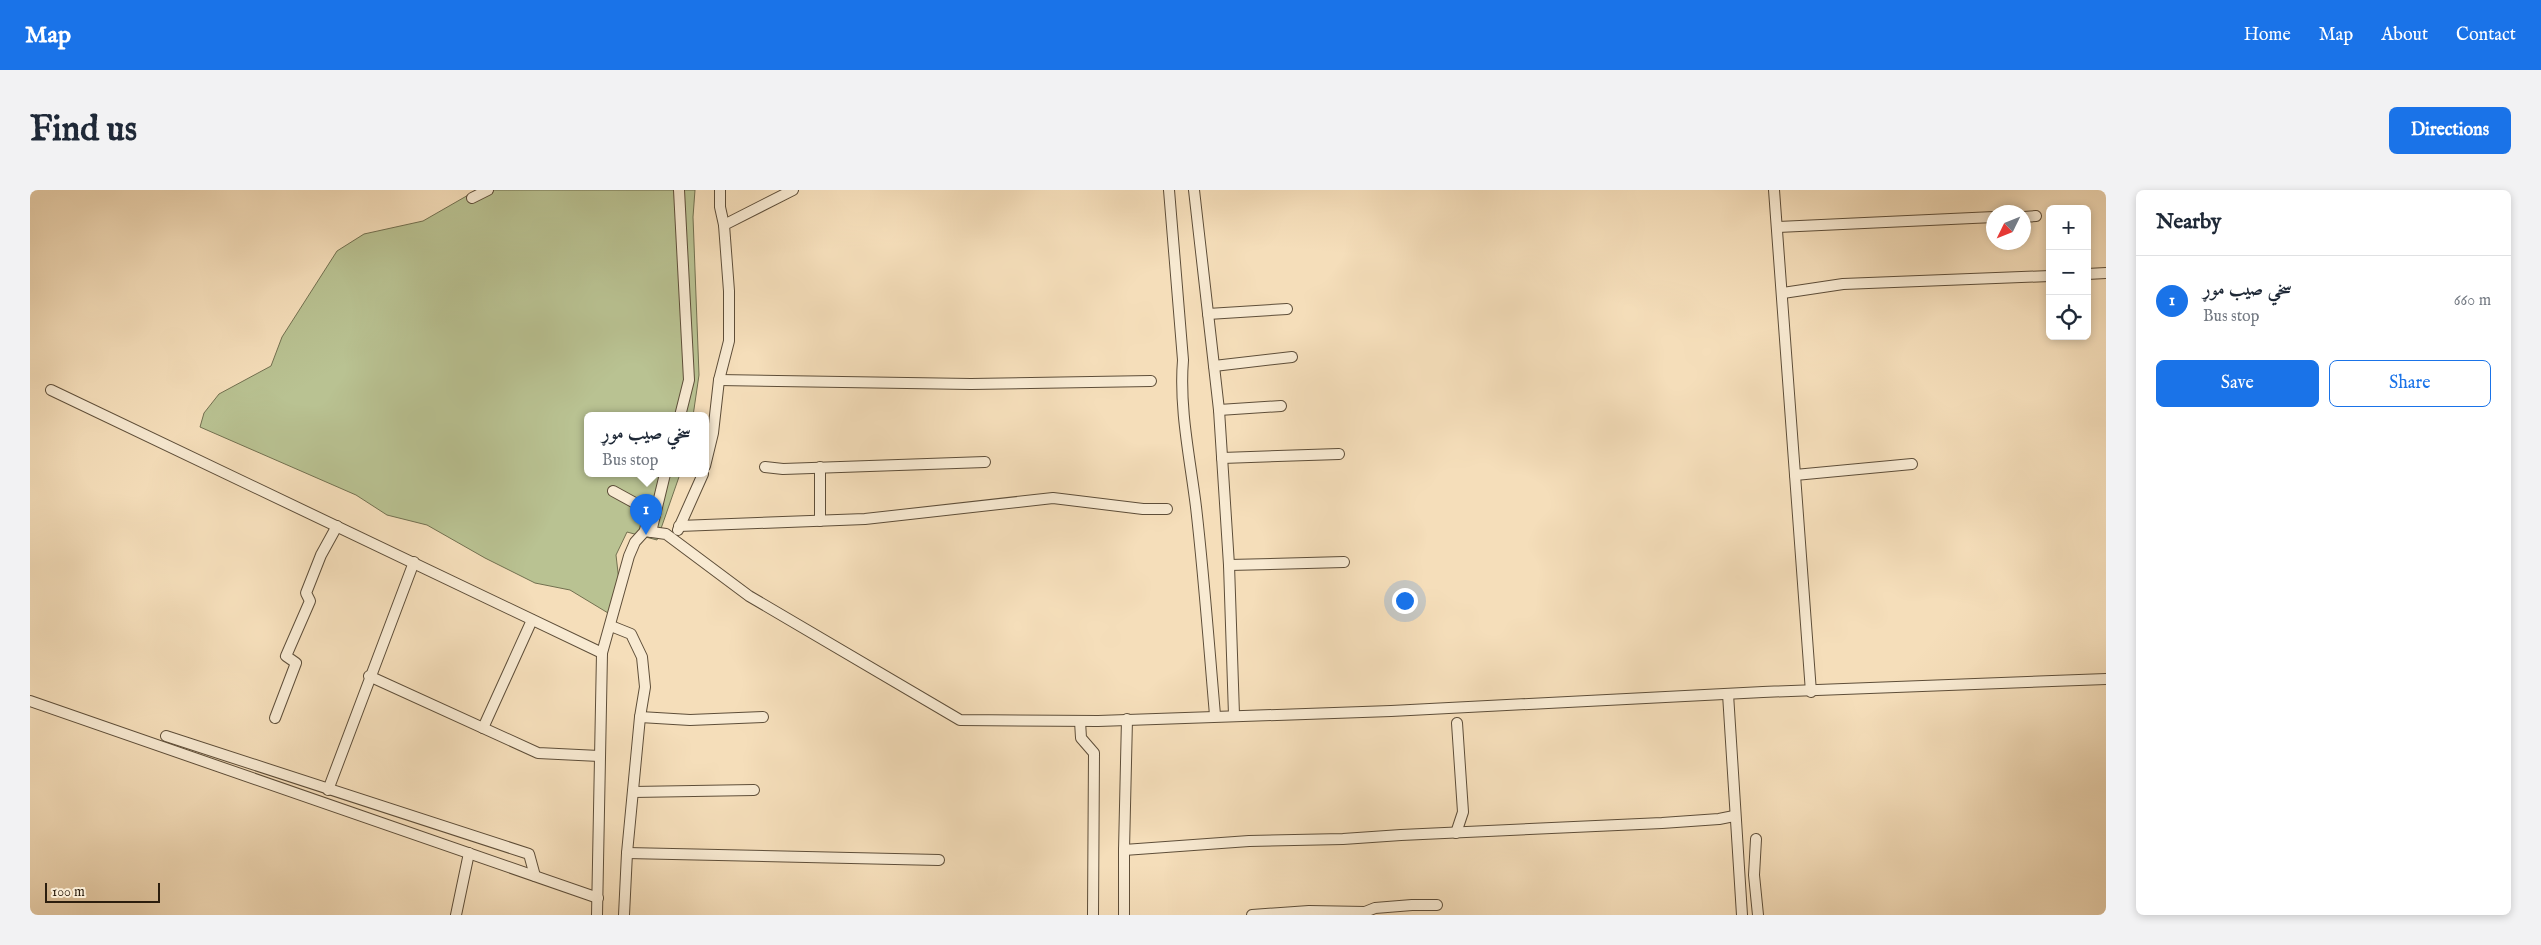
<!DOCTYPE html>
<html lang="en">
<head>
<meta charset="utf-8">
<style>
	body { margin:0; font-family:"IM FELL English",Amiri,serif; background:#f2f2f3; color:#1f2937 }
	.controls { position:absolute; right:15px; top:15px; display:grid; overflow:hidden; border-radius:8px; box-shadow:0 2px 8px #0003 }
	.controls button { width:45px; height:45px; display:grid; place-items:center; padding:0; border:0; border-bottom:1px solid #e0e1e3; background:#fff; color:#1f2937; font:25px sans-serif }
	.compass { position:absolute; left:1956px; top:15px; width:45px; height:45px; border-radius:50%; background:#fff; box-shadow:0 2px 8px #0003; rotate:227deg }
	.scale { position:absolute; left:15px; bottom:12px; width:115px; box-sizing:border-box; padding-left:5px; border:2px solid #2c1e0e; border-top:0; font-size:14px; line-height:18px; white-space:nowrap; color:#2c1e0e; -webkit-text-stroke:4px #f8ead2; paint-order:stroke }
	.you { position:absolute; left:1374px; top:410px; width:18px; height:18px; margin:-12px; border:4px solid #fff; border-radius:50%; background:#1a73e8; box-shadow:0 0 0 8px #1a73e833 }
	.badge { display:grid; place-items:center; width:32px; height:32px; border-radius:50%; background:#1a73e8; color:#fff; font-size:16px; font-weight:700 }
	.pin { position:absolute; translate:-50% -41px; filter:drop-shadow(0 1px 2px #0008) }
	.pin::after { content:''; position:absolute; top:26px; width:18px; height:15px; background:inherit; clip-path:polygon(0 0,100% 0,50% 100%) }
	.popup { position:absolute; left:554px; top:222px; width:125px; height:65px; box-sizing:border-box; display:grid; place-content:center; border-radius:8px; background:#fff; filter:drop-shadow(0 1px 4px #0005); font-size:16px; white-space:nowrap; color:#747a83 }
	.popup b { font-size:19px; color:#1f2937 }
	.popup::after { content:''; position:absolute; left:50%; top:100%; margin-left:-10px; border:10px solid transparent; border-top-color:#fff }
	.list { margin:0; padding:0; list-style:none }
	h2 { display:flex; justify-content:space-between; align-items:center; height:65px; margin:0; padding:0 20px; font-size:21px }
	h2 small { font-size:16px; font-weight:400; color:#747a83 }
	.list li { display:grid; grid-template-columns:32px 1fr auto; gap:15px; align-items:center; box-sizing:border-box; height:90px; padding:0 20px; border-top:1px solid #e0e1e3 }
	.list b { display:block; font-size:19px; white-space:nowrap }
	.list p { margin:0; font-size:16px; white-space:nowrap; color:#747a83 }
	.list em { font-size:16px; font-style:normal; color:#747a83 }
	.actions { display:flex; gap:10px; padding:15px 20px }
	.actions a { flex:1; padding:11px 0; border:1px solid #1a73e8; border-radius:8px; text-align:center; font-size:18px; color:#1a73e8 }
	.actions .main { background:#1a73e8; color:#fff }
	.icon { flex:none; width:28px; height:28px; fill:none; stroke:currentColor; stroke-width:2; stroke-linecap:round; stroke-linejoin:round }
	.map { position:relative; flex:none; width:2076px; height:725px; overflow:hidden; border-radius:8px }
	header { display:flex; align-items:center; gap:30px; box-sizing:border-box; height:70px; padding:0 25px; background:#1a73e8; color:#fff }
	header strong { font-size:24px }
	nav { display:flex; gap:28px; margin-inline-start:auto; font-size:18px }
	.intro { display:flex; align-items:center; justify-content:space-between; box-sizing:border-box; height:120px; padding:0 30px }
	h1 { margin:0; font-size:35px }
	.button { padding:12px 22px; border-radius:8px; background:#1a73e8; color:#fff; font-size:18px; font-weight:700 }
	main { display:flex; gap:30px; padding:0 30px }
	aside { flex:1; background:#fff; border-radius:8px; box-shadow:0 2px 8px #0003 }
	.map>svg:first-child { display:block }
	.green { fill:#b9c292; stroke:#727050 }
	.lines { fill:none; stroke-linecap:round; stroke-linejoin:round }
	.minor-casing { stroke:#5e4e39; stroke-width:12 }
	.minor { stroke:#f8ead2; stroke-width:10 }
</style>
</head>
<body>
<header>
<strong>Map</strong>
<nav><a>Home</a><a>Map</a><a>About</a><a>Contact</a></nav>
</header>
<div class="intro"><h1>Find us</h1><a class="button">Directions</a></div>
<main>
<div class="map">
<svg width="2076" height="725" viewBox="0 0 2076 725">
	<rect width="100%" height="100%" fill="#f5deba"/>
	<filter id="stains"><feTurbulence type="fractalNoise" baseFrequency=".004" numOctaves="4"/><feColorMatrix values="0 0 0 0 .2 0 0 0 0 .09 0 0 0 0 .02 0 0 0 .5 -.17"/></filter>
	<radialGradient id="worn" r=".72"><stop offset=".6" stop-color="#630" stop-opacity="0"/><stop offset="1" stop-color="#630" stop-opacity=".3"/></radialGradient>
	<polygon class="green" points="447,0 665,0 663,27 669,185 663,226 557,226 557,284 650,284 627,350 597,342 586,365 590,400 583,426 540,400 505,393 455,368 397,335 357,325 326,305 170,237 174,223 189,204 241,176 252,147 307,61 334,44 393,31"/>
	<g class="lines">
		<defs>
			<g id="minor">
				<polyline points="649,0 659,190 650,226"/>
				<polyline points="690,0 690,17 694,35"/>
				<path d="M1139 0 1153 170C1149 219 1160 268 1166 317 1174 386 1179 456 1185 525"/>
				<polyline points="1164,0 1189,220 1199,375 1204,525"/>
				<polyline points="1744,0 1781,502"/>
				<polyline points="442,8 458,0"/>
				<polyline points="1994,27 2006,26"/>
				<polyline points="1747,37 1964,27"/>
				<polyline points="2057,84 2076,83"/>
				<polyline points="1753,103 1813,94 2020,86"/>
				<polyline points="1178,124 1257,119"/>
				<polyline points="1184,176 1262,167"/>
				<polyline points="689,190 941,194 1121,191"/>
				<polyline points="21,200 572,463"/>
				<polyline points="1189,220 1251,216"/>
				<polyline points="1192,268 1309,264"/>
				<polyline points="675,276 683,243 689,190 699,151 699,101 694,35 763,0"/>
				<polyline points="735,277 753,279 955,272"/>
				<polyline points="790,277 790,331"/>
				<polyline points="1765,285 1882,274"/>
				<polyline points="583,301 614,318 617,331 615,340"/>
				<polyline points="649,336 835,329 1023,308 1113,319 1137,319"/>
				<polyline points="648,340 673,284"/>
				<polyline points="621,342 635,284"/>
				<polyline points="1199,375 1314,372"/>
				<polyline points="581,436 601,444 612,467 615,497 610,527 597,663 594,725"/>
				<polyline points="339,486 508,563 569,566"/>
				<polyline points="1698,504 1712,725"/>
				<polyline points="0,511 568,708"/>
				<polyline points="610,527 660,530 733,527"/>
				<polyline points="245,528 266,473 256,466 280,411 276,403 291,365 307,336"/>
				<polyline points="1050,531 1051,548 1064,563 1063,725"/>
				<polyline points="453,538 502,430"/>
				<polyline points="136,546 499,664 505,686"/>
				<polyline points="298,600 384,372"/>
				<polyline points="603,602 724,600"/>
				<polyline points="1426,643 1433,622 1427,533"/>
				<polyline points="1726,649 1724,685 1728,725"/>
				<polyline points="1094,660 1219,651 1313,649 1371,645 1632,633 1689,629 1704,626"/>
				<polyline points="597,663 909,670"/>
				<polyline points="426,725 439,663"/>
				<polyline points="567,725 572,463 599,366 605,352 615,341 636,344 719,406 930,530 1068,531 1361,521 1733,502 2076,489"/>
				<polyline points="1094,725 1094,660 1097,529"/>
				<polyline points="1222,725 1279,721 1335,722 1345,718 1382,715 1407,715"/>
			</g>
		</defs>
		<use href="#minor" class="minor-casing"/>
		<use href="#minor" class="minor"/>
	</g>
	<rect width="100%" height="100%" filter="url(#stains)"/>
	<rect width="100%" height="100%" fill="url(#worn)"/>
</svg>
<div class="controls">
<button>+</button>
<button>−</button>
<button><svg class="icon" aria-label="locate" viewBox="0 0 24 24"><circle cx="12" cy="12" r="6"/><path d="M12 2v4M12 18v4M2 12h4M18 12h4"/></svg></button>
</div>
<svg class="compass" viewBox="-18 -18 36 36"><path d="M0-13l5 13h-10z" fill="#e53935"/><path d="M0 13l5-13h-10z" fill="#747a83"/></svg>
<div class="scale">100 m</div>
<div class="you"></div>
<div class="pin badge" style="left:616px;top:345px">1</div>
<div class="popup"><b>سخي صیب موړ</b>Bus stop</div>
</div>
<aside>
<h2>Nearby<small></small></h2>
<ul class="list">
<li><span class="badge">1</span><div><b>سخي صیب موړ</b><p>Bus stop</p></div><em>660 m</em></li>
</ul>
<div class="actions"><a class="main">Save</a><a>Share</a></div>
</aside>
</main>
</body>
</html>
